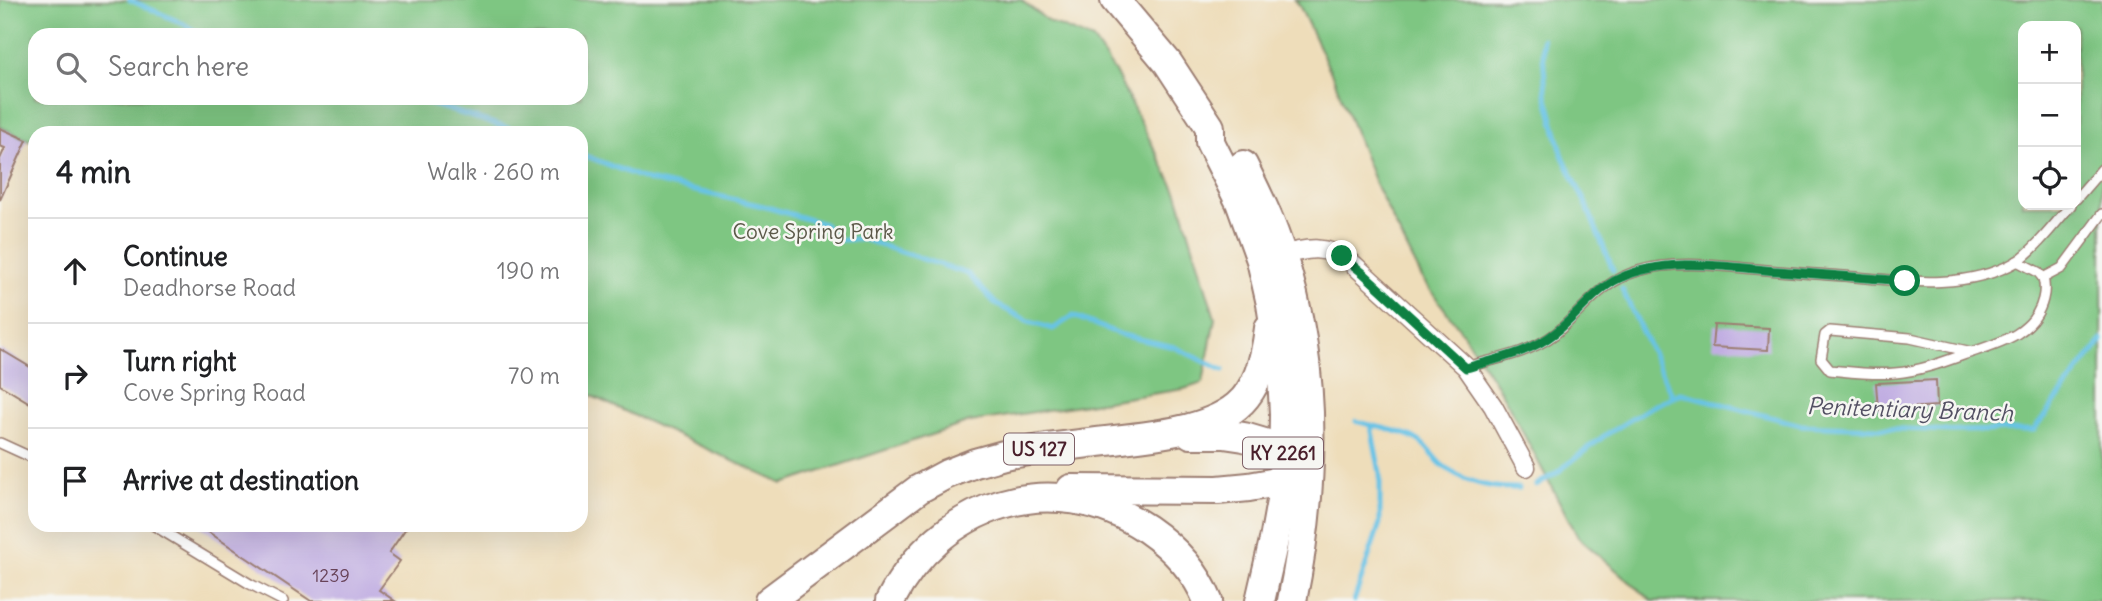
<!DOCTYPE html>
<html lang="en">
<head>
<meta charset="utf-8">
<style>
	body { margin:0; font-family:Delius,sans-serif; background:#f2f2f2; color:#202124 }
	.controls { position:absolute; right:21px; top:21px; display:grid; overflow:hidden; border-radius:14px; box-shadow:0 7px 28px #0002 }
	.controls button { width:63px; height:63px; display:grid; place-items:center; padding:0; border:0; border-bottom:2px solid #e0e0e0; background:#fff; color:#202124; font:35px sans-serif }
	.stop { position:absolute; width:21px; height:21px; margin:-16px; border:5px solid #0b8043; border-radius:50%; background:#fff }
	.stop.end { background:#0b8043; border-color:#fff; box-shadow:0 2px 7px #0008 }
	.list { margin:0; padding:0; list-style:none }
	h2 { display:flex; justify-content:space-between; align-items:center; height:91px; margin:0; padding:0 28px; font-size:30px }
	h2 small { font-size:23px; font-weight:400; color:#757577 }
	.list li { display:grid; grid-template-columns:46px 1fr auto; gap:21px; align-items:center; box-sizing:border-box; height:105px; padding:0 28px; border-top:2px solid #e0e0e0 }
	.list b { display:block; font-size:26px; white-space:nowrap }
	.list p { margin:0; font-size:23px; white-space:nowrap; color:#757577 }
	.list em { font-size:23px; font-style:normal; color:#757577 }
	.icon { flex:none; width:38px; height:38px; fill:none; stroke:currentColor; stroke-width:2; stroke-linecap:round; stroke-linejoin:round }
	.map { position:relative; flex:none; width:2102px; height:601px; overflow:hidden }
	.search { position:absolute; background:#fff; box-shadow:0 7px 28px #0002; left:28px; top:28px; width:560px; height:77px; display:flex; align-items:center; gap:18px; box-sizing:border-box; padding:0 24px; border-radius:21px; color:#757577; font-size:26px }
	.panel { position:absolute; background:#fff; box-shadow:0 7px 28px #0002; left:28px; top:126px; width:560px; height:406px; border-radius:21px }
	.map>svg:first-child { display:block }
	.green { fill:#7ec682; stroke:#647256; stroke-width:2; fill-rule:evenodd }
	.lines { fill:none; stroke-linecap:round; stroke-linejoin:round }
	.stream { stroke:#68c3e6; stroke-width:5 }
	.building { fill:#c1aee2 }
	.service-casing { stroke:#9c7e72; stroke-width:12 }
	.minor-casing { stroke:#9c7e72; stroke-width:21 }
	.trunk-casing { stroke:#9c7e72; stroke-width:32 }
	.service { stroke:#fff; stroke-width:9 }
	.minor { stroke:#fff; stroke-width:18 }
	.trunk { stroke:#fff; stroke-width:28 }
	.route { stroke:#0b8043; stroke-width:9 }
	.labels { text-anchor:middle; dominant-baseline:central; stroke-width:5; stroke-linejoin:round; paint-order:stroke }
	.number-label { font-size:18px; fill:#684359 }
	.shield { fill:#f6f6f2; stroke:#7e6067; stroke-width:2 }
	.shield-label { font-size:19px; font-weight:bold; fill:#4a1f2b }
	.park-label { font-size:21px; fill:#5c5949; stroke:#f6f6f2 }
	.water-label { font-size:23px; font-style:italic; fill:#535063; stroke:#f6f6f2 }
</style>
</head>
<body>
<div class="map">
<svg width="2102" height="601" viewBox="0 0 2102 601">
	<rect width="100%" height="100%" fill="#f6f6f2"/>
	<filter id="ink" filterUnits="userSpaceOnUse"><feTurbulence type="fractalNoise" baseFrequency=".0143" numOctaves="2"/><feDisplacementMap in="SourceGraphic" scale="14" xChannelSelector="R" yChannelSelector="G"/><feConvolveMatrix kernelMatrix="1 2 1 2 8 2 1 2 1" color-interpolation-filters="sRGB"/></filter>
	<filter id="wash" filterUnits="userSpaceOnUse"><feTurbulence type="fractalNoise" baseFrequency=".00686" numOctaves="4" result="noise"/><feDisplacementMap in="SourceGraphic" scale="28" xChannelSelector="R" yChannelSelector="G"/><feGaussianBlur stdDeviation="1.57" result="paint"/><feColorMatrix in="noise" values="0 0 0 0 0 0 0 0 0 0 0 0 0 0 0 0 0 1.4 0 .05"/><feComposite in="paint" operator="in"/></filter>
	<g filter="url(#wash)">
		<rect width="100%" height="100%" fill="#eeddba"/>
		<g class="green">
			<path d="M0 0H1021L1049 22 1093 40 1115 72 1177 193 1215 318 1203 383 1184 389 970 422 783 484 581 391V133H35V143L0 127ZM35 35H581V98H35Z"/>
			<path d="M1295 0H2102V601H1652L1578 537 1504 397 1464 335 1423 280 1377 188 1334 79 1299 5ZM2023 26H2076V205H2023Z"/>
		</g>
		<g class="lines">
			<g class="stream">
				<polyline points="130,0 184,24 201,35"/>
				<polyline points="1542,39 1546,94 1563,157 1585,202 1613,270"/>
				<polyline points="411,98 511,129 513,133"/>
				<polyline points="581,154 647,180 763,206 824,224 836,240 862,239 968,274 996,304 1030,322 1053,329 1073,316 1122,335 1174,347 1223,370"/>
				<polyline points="1622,289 1673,397"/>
				<path d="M1356 421C1377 428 1400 429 1419 441 1428 447 1434 458 1442 465 1464 482 1491 489 1519 488"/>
				<polyline points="1536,485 1555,474 1604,436 1649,408 1681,393 1801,425 1953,431 2034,430 2102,340"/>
				<polyline points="1354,601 1380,523 1380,473 1371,426"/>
			</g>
		</g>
		<g id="blocks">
			<g class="building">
				<polygon points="0,128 27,140 0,200 0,159 5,148 0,146"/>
				<polygon points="1714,325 1769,328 1768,350 1712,347"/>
				<polygon points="0,349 35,370 35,406 0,385"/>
				<polygon points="1936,380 1937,406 1878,410 1876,383"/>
				<polygon points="198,525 408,525 389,553 400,561 379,590 395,601 311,601"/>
			</g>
		</g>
	</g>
	<g filter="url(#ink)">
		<use href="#blocks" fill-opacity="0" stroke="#9c7e72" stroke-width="2"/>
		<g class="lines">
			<defs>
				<g id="service">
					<polyline points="2076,199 2102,169"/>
					<polyline points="2017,261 2038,272 2043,278"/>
					<polyline points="2043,278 2062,268 2102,214"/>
					<path d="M1972 352 1910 338 1830 331 1825 335 1821 359 1830 370C1851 372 1873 375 1895 373 1919 371 1941 363 1963 355 1995 344 2034 336 2043 299 2045 291 2045 285 2043 278"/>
					<path d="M1466 367C1496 359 1530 353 1555 334 1584 310 1600 282 1638 271 1672 261 1710 265 1744 268 1777 271 1811 274 1844 276 1900 281 1965 291 2016 262 2034 251 2057 221 2071 205"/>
					<polyline points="0,443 35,459"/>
					<polyline points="153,525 250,584 283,601"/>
				</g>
				<path id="minor" d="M1272 258C1305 249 1322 242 1352 263L1466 367 1493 406 1526 467"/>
				<g id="trunk">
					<polyline points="1115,0 1168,63 1210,127 1210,142 1240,202 1261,260 1271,304 1282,374 1284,414 1283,481 1281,501 1274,540 1260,601"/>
					<path d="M1243 165C1254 187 1265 209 1274 233 1319 352 1317 478 1292 601"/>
					<polyline points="1191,434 1224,434 1244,437 1298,453"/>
					<polyline points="1071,489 1218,490 1249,487 1299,478"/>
					<path d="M769 601 919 489 947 474 975 463 1004 455C1032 450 1060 446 1089 443 1133 437 1202 435 1237 406 1259 388 1266 354 1269 328"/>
					<path d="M890 601C940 503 1052 465 1147 529 1173 547 1196 571 1208 601"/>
				</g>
			</defs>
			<use href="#service" class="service-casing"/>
			<use href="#minor" class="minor-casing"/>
			<use href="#trunk" class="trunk-casing"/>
			<use href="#service" class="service"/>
			<use href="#minor" class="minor"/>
			<use href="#trunk" class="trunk"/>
		</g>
	</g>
	<g class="lines" filter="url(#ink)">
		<path class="route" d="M1342 256 1363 273 1466 368C1496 359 1530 353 1555 333 1577 316 1594 290 1620 278 1668 256 1727 267 1778 271 1820 274 1863 278 1905 281"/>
	</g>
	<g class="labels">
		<g class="number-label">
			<text x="331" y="575">1239</text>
		</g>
		<g class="shield">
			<rect x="1004" y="433.5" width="70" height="31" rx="5"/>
			<rect x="1243" y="437.5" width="80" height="31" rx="5"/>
		</g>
		<g class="shield-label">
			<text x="1039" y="449">US 127</text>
			<text x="1283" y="453">KY 2261</text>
		</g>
		<g class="park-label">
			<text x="813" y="231">Cove Spring Park</text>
		</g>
		<g class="water-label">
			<text transform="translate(1910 409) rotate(2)">Penitentiary Branch</text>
		</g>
	</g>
</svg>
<div class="controls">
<button>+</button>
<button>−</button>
<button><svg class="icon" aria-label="locate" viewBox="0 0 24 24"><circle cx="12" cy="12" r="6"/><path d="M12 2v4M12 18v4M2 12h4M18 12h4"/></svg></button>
</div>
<div class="stop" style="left:1905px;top:281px"></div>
<div class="stop end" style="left:1342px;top:256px"></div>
<div class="search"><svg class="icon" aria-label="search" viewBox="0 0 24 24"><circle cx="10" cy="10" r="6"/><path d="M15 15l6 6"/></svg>Search here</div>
<section class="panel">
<h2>4 min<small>Walk · 260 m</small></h2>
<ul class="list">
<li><svg class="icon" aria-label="ahead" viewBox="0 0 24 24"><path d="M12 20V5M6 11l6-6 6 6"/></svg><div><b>Continue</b><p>Deadhorse Road</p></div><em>190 m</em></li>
<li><svg class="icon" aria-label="right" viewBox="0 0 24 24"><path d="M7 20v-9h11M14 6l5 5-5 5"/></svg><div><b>Turn right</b><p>Cove Spring Road</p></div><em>70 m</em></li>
<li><svg class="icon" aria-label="arrive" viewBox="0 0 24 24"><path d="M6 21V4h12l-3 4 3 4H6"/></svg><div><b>Arrive at destination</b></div></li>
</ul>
</section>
</div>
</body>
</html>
